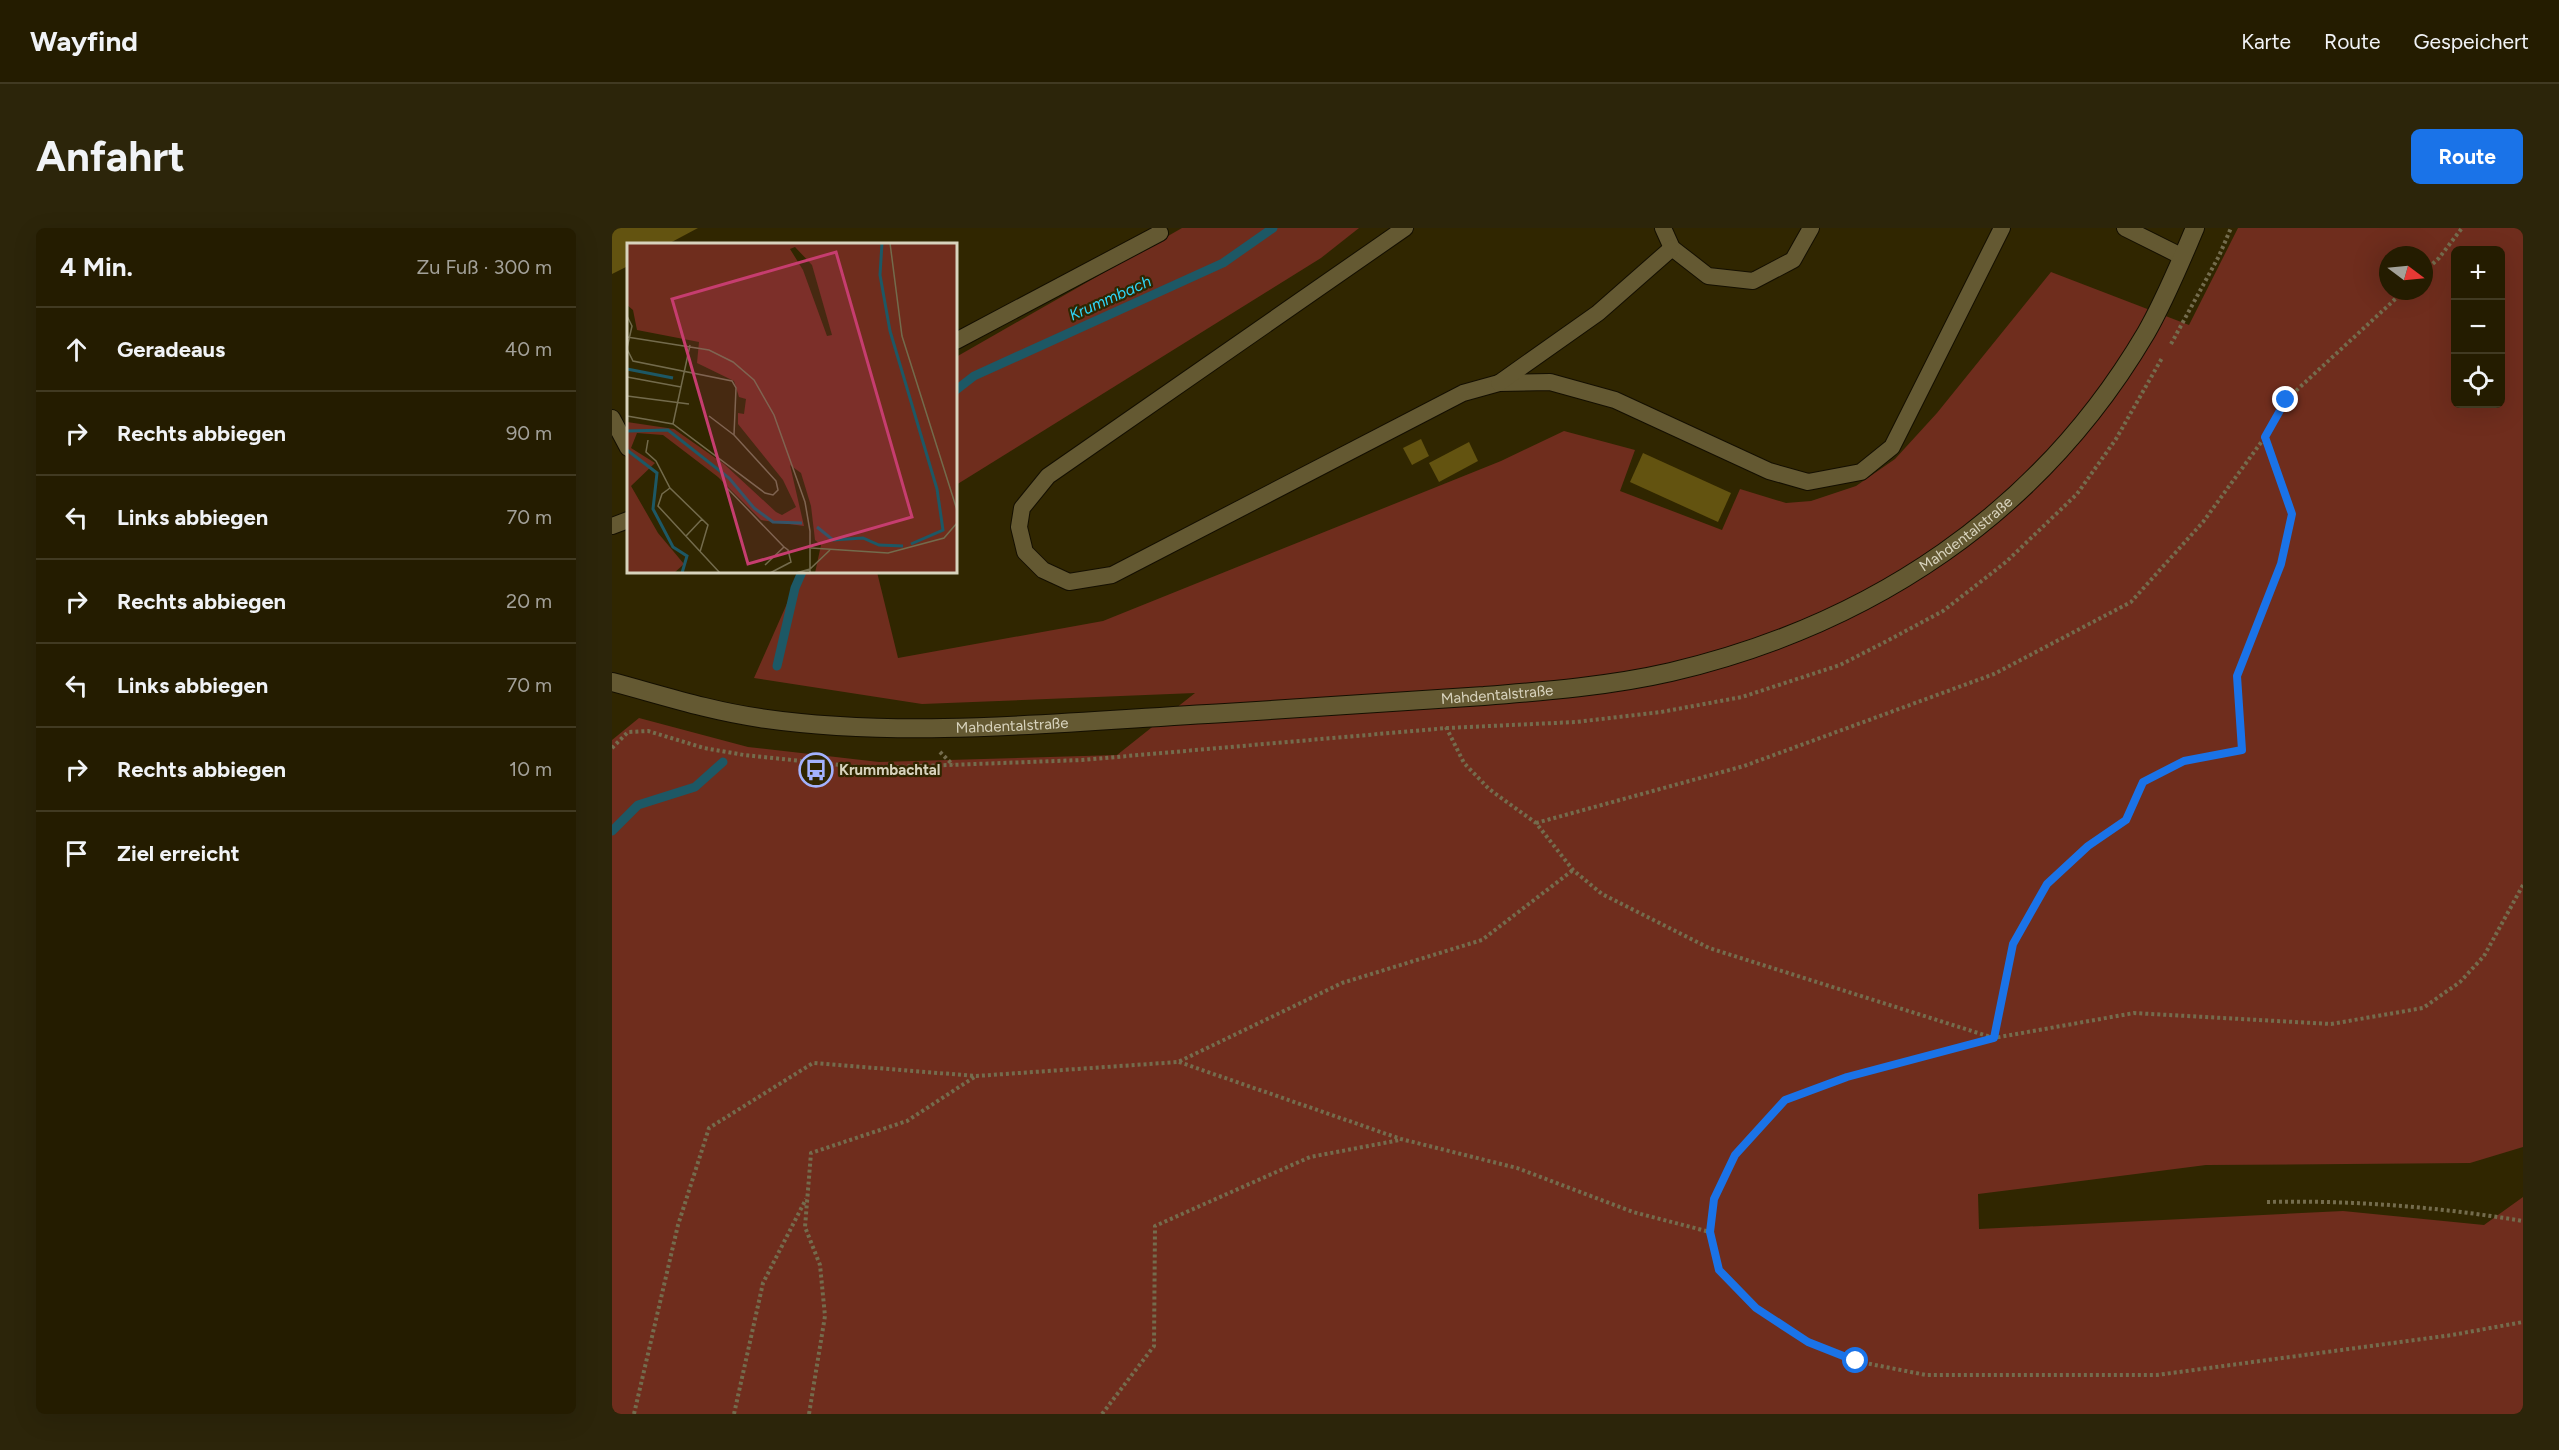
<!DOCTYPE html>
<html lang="de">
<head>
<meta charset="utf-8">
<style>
	body { margin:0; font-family:Figtree,sans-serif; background:#2c250a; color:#f1f3f6 }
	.controls { position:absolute; right:18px; top:18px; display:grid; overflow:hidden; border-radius:9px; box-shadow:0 6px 24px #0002 }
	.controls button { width:54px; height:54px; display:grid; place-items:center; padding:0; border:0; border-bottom:2px solid #413a22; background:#241c00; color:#f1f3f6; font:30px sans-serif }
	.compass { position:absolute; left:1767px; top:18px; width:54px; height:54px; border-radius:50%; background:#241c00; box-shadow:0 6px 24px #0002; rotate:106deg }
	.stop { position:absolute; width:18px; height:18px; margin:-14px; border:4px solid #1a73e8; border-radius:50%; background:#fff }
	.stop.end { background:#1a73e8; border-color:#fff; box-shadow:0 2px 6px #0008 }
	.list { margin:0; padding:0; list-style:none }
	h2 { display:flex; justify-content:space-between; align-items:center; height:78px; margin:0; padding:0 24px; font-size:26px }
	h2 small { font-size:20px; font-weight:400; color:#a3a199 }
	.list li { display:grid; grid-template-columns:39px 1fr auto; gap:18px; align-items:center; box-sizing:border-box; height:84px; padding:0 24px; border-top:2px solid #413a22 }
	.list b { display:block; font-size:22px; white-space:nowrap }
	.list em { font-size:20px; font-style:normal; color:#a3a199 }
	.icon { flex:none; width:33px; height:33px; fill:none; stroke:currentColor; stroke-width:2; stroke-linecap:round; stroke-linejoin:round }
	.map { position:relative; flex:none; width:1911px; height:1186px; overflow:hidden; border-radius:9px }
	header { display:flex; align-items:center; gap:36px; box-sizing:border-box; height:84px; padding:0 30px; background:#241c00; border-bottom:2px solid #413a22 }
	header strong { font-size:28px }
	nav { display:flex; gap:33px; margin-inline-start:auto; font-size:21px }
	.intro { display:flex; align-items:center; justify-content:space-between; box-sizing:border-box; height:144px; padding:0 36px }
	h1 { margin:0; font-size:42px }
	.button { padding:15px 27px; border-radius:9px; background:#1a73e8; color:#fff; font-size:21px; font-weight:700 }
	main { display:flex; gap:36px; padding:0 36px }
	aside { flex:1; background:#241c00; border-radius:9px; box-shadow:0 6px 24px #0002 }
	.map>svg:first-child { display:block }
	.green { fill:#6f2d1d; fill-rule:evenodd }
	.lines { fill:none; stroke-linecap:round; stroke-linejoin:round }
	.stream { stroke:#1d5865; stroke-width:9 }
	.building { fill:#635310 }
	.lane-casing { stroke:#140f00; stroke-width:18 }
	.secondary-casing { stroke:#140f00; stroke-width:20 }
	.path { stroke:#746c4d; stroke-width:4; stroke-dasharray:3 3; stroke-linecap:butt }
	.lane { stroke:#645932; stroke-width:16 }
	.secondary { stroke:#645932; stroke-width:18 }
	.route { stroke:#1a73e8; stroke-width:8 }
	.labels { text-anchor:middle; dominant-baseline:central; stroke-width:4.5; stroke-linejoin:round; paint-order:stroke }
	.street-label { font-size:15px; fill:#d8d3bd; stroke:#302600 }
	.poi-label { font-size:15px; font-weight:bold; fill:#d8d3bd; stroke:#302600; text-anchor:start }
	.water-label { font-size:16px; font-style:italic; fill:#2fd7f8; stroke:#302600 }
	.inset-river { fill:none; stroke:#1d5865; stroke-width:3 }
	.inset-road { fill:none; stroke:#736b4c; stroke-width:1.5 }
	.view { fill:#c63d6f; fill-opacity:0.15; stroke:#c63d6f; stroke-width:3 }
	.inset-edge { fill:none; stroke:#d8d3bd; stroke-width:3 }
</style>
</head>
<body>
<header>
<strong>Wayfind</strong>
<nav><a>Karte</a><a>Route</a><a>Gespeichert</a></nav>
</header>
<div class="intro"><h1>Anfahrt</h1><a class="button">Route</a></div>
<main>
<aside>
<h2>4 Min.<small>Zu Fuß · 300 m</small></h2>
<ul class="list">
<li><svg class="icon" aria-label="ahead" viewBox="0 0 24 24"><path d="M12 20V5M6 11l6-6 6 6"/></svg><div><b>Geradeaus</b></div><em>40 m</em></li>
<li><svg class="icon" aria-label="right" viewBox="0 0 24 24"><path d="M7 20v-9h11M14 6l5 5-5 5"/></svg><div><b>Rechts abbiegen</b></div><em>90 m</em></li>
<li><svg class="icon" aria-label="left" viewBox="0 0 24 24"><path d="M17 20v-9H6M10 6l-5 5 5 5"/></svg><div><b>Links abbiegen</b></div><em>70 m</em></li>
<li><svg class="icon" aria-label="right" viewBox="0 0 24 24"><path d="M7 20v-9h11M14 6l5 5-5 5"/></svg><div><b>Rechts abbiegen</b></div><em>20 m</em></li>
<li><svg class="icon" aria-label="left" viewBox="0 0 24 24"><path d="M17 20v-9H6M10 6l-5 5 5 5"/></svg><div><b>Links abbiegen</b></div><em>70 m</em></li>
<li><svg class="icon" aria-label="right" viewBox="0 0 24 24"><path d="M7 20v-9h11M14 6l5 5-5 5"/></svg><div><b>Rechts abbiegen</b></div><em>10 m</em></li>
<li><svg class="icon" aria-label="arrive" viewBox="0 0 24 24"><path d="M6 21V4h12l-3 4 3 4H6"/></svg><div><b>Ziel erreicht</b></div></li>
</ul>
</aside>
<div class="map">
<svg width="1911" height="1186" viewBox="0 0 1911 1186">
	<rect width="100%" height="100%" fill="#302600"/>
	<g class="green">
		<polygon points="570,0 747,0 709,30 344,257 344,129"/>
		<path d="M1626 0H1911V919L1858 935 1594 937 1366 966 1367 1001 1731 983 1872 997 1911 969V1186H0V512L27 490 136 519 267 534 505 527 583 465 310 476 142 450 189 344H265L286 430 491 393 889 233 952 203 1023 222 1008 263 1110 302 1128 261 1174 275 1199 273 1244 258 1283 231 1325 185 1439 44 1577 97ZM1844 22H1888V176H1844ZM1776 27H1812V63H1776Z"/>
	</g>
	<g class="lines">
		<g class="stream">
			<polyline points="344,162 362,148 611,35 661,0"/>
			<polyline points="165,438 183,360 190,344"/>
			<polyline points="0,603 26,577 83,559 111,534"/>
		</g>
	</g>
	<g class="building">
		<polygon points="0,0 86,0 56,16 16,16 16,38 0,46"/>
		<polygon points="809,211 817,228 800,237 791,220"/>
		<polygon points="857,214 866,233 827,254 817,235"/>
		<polygon points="1031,225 1119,265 1106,294 1018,254"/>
	</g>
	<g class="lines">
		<defs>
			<g id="lane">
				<polyline points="793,0 436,248 410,280 407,299 413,324 431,342 457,354 500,347 851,165 887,155 938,154 1003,172 1157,243 1196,254 1249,244 1280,219 1390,0"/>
				<polyline points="1051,0 1060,20 1096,48 1141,53 1181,32 1199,0"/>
				<polyline points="1513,0 1571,29"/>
				<polyline points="344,113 548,5"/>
				<polyline points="887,155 986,85 1060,20"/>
				<polyline points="0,190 16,220"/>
				<polyline points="0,298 16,292"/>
			</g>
			<g id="secondary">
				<path id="s1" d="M0 454C49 467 98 483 148 490 299 512 461 493 613 485 700 480 786 474 872 468 935 463 998 458 1059 444 1259 397 1428 285 1534 105 1553 72 1568 35 1583 0"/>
			</g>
		</defs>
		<use href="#lane" class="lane-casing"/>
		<use href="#secondary" class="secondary-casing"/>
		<g class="path">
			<polyline points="1812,44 1827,30 1850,0"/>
			<polyline points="1559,116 1607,28 1619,0"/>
			<polyline points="834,499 852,535 877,561 924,595 961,642 990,666 1097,720 1382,810"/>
			<polyline points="0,520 16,504 36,503 92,520 132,527 257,540 470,532 835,500 964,494 1049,484 1130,469 1228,437 1273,414 1331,383 1394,334 1465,266 1504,211 1550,130"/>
			<polyline points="328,524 341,537"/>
			<polyline points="924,595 1132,538 1382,446 1519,374 1591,294 1653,209 1674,172 1792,63"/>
			<polyline points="1911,657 1872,728 1848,754 1811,780 1719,796 1522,785 1382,810 1235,849 1173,872 1123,927 1103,971 1098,1004 1107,1042 1144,1080 1195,1114 1243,1133 1314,1147 1545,1147 1840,1107 1911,1094"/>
			<polyline points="1382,810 1401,716 1435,656 1476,618 1514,593 1531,554 1572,533 1630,522 1625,448 1669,336 1680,286 1653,209"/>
			<polyline points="567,834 789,911 905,940 1021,984 1098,1004"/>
			<path d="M1655 974C1741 972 1827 979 1911 993"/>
			<polyline points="22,1186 66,997 97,900 201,835 364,848 566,834 730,755 870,712 961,642"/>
			<polyline points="122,1186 151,1055 194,971"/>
			<polyline points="197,1186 213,1088 208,1037 193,999 199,925 295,893 364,848"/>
			<polyline points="490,1186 542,1118 543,998 698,929 788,912"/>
		</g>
		<use href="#lane" class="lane"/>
		<use href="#secondary" class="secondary"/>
	</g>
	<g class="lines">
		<polyline class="route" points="1244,1133 1196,1114 1144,1080 1107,1042 1098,1004 1102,971 1123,927 1173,872 1235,849 1382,810 1401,716 1435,656 1476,618 1514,592 1531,554 1572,533 1630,522 1625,448 1669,336 1680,286 1653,209 1674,172"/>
	</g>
	<defs>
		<symbol id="bus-ring" viewBox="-11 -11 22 22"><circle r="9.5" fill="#302600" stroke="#a3b2fd" stroke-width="1.5"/><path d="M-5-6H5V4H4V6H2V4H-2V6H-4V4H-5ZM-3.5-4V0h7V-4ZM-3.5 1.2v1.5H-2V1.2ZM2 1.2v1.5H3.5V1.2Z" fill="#a3b2fd"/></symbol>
	</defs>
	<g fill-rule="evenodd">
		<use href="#bus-ring" x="185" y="523" width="38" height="38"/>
	</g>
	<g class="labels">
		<g class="street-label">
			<text stroke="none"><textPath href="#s1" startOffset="1395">Mahdentalstraße</textPath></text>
			<text stroke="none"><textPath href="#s1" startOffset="891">Mahdentalstraße</textPath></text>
			<text stroke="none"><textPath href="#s1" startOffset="405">Mahdentalstraße</textPath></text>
		</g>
		<g class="poi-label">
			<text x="227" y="542">Krummbachtal</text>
		</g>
		<g class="water-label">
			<text transform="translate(498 70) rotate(-24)">Krummbach</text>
		</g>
	</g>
	<g transform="translate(15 15)">
		<rect width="330" height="330" fill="#302600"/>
		<path d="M0 0H330V330H188L194 302 188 297 184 263 174 230 163 222 177 283 134 277 91 234 36 192 10 190 4 205 28 220 4 243 31 290 57 321 47 330H0V179L47 186 97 221 149 269 155 272 169 264 156 237 111 181V170L117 171 119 156 112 154 107 138 70 120 72 99 10 87 6 67 0 62ZM168 4 185 22 205 92 200 93 176 27 163 6Z" fill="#6f2d1d" fill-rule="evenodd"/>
		<path class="inset-river" d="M255 0 253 32 263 88 310 246 316 287 284 301M0 126 46 135M0 188 41 187 102 235 127 265 146 279 175 280M0 207 30 230 26 266 46 304 60 313 55 330M190 284 206 297 236 295 252 302 276 303"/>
		<path class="inset-road" d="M263 0 275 93 330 267M0 73 5 83 0 105M0 94 82 107 106 119 127 137 147 172 178 259 183 288V330M0 106 6 118 105 138 109 145 107 192 149 238 151 247 146 252 138 250 46 181 0 173M0 134 54 144M0 153 62 161M82 173 107 192M46 181 63 102M21 197 19 209 29 218 43 245 81 282 73 309M43 245 35 251 31 263 93 330M100 245 157 304M59 293 75 276M184 305 261 310 317 295 330 280M138 322 157 304 161 307 164 319 143 330M169 330 183 326 203 307"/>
		<path class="view" d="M209 9 285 274 121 321 45 56Z"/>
		<rect width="330" height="330" class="inset-edge"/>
	</g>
</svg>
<div class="controls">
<button>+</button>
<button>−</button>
<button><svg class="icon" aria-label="locate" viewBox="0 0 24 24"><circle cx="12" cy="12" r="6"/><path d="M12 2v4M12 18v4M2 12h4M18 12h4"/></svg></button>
</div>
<svg class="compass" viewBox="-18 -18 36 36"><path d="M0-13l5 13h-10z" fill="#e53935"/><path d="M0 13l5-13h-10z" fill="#a3a199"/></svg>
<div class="stop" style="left:1244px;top:1133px"></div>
<div class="stop end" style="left:1674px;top:172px"></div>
</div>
</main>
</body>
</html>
